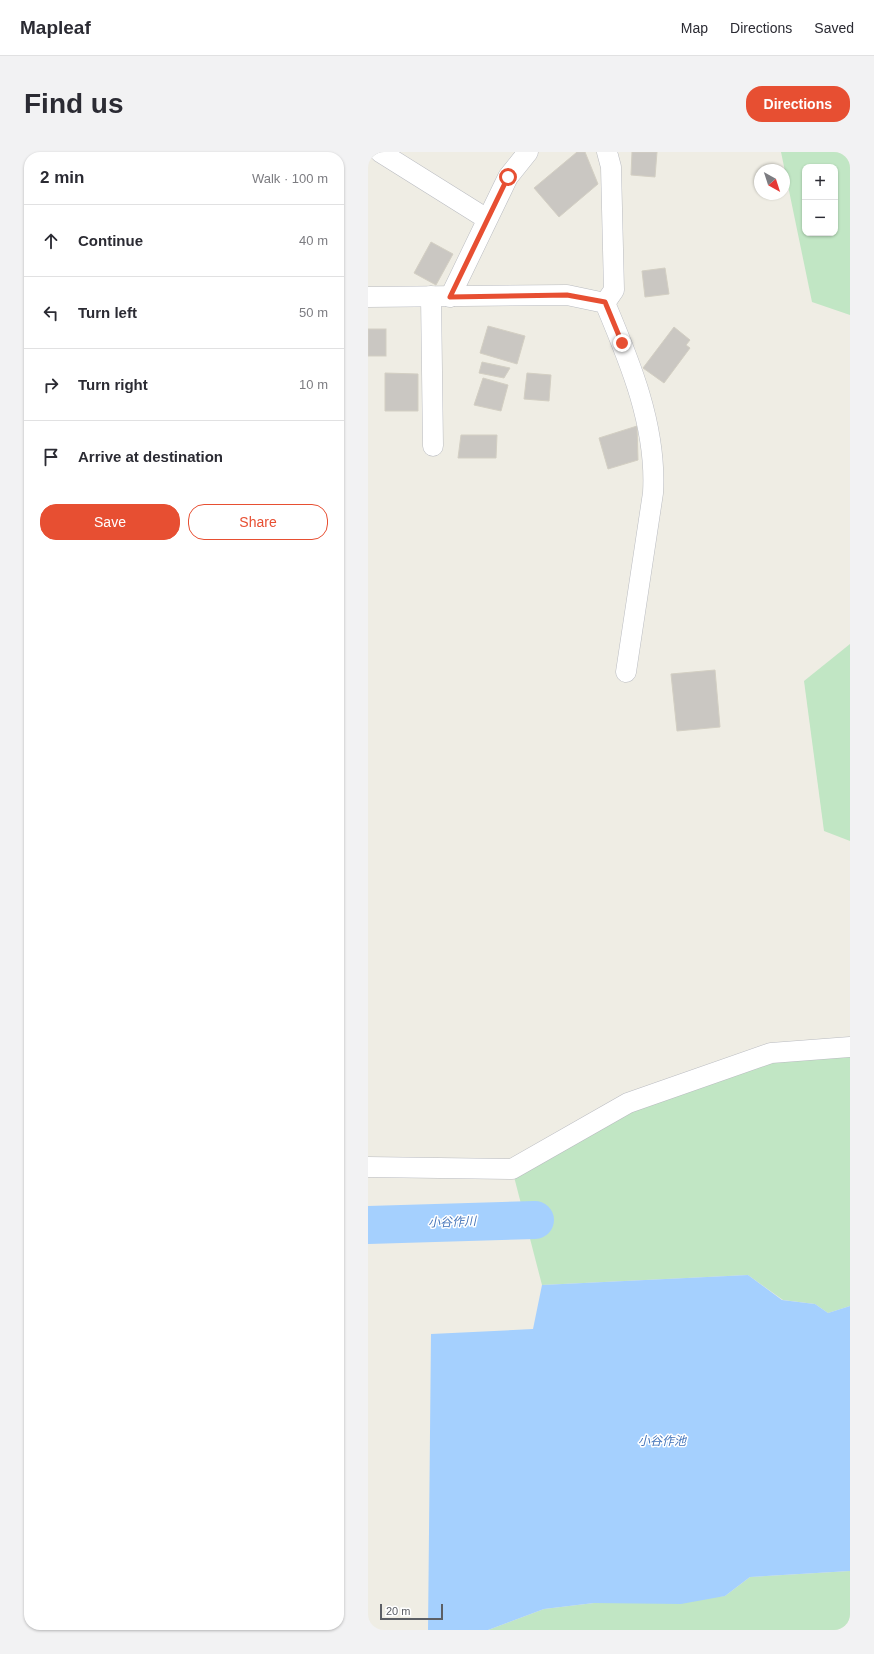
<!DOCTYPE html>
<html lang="en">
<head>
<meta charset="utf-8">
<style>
	body { margin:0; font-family:Arial,"Noto Sans JP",sans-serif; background:#f2f2f3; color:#2b2b33 }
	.controls { position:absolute; right:12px; top:12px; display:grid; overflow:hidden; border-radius:8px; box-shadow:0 1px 3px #0004 }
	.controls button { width:36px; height:36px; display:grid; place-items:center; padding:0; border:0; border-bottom:1px solid #e1e1e2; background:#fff; color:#2b2b33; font:20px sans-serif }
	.compass { position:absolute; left:386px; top:12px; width:36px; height:36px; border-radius:50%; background:#fff; box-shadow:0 1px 3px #0004; rotate:141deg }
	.scale { position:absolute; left:12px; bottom:10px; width:63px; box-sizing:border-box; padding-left:4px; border:2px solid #5c5f65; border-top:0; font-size:11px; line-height:14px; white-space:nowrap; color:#5c5f65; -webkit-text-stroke:3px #fff; paint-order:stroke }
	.stop { position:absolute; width:12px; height:12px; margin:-9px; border:3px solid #e74f32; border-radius:50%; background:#fff }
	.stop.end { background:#e74f32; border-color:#fff; box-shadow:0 1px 4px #0008 }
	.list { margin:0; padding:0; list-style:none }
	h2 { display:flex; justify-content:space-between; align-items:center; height:52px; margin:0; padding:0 16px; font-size:17px }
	h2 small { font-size:13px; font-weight:400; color:#7c7c81 }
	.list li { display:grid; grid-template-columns:26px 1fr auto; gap:12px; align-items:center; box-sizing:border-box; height:72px; padding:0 16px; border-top:1px solid #e1e1e2 }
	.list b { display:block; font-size:15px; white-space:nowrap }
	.list em { font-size:13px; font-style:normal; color:#7c7c81 }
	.actions { display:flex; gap:8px; padding:12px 16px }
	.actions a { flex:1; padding:9px 0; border:1px solid #e74f32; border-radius:16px; text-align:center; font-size:14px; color:#e74f32 }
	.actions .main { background:#e74f32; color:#fff }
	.icon { flex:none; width:22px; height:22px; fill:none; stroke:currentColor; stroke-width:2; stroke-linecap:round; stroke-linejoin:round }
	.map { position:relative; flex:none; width:482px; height:1478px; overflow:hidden; border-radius:16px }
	header { display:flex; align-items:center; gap:24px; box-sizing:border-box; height:56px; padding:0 20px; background:#fff; border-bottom:1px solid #e1e1e2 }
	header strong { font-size:19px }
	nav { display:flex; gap:22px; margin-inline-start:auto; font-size:14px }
	.intro { display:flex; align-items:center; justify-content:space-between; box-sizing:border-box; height:96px; padding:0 24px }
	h1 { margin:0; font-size:28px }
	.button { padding:10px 18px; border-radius:16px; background:#e74f32; color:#fff; font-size:14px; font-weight:700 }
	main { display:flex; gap:24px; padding:0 24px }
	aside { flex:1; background:#fff; border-radius:16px; box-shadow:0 1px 3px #0004 }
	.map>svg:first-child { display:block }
	.green { fill:#c1e6c4; fill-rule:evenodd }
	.water { fill:#a5d0fe }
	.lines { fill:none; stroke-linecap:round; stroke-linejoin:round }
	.river { stroke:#a5d0fe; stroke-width:38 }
	.building { fill:#cac7c2; stroke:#d3cfc3 }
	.minor-casing { stroke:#b9bbc0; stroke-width:21 }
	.minor { stroke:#fff; stroke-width:20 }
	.route { stroke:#e74f32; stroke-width:5 }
	.labels { text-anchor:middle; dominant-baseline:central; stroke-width:3; stroke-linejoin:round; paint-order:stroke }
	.water-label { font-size:12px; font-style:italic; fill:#4474b9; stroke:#fff }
</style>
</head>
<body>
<header>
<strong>Mapleaf</strong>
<nav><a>Map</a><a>Directions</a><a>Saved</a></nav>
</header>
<div class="intro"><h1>Find us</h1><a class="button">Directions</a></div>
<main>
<aside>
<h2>2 min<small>Walk · 100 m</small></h2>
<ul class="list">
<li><svg class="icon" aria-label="ahead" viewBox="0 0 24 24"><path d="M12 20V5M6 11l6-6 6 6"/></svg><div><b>Continue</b></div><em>40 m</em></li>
<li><svg class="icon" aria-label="left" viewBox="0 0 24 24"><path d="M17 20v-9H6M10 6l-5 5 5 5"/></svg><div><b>Turn left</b></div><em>50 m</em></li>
<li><svg class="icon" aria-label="right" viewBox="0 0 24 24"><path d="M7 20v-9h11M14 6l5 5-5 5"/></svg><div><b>Turn right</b></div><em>10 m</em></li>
<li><svg class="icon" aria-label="arrive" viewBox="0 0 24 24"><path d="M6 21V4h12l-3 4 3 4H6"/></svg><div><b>Arrive at destination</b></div></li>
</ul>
<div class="actions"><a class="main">Save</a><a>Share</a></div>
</aside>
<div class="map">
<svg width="482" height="1478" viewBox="0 0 482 1478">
	<rect width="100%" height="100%" fill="#efede4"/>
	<g class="green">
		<path d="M413 0H482V163L444 150ZM437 15H467V81H437Z"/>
		<polygon points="482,492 482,689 456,679 436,529"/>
		<polygon points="482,895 482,1154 460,1161 447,1152 415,1148 380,1123 174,1133 144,1017 260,951 403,901"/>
		<polygon points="482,1419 482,1478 120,1478 176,1457 226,1451 268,1450 357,1444 382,1425"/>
	</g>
	<polygon class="water" points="380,1123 414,1148 447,1152 460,1161 482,1154 482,1419 382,1425 357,1444 313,1452 226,1451 176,1457 120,1478 60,1478 63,1182 165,1177 174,1133"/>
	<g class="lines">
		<polyline class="river" points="0,1073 167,1068"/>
	</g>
	<g class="building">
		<polygon points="209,0 217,0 230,32 191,65 166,36"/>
		<polygon points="264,0 289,0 287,25 263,23"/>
		<polygon points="63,90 85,102 68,133 46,121"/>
		<polygon points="297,116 301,142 277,145 274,119"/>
		<polygon points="120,174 157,184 149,212 112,201"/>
		<polygon points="306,175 322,188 318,193 322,196 296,231 275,216"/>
		<rect x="0" y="177" width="18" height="27"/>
		<polygon points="114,210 142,216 136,226 111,221"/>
		<polygon points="17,221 50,222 50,259 17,259"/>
		<polygon points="159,221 183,223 181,249 156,247"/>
		<polygon points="115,226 140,233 133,259 106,253"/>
		<polygon points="269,274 270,308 240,317 231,286"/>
		<polygon points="93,283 129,283 128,306 90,306"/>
		<polygon points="347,518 352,575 309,579 303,522"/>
	</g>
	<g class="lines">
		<defs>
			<g id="minor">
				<polyline points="12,0 119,67"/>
				<polyline points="63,144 65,294"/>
				<path d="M0 145 199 143 237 151C262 210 289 275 285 341L258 520"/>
				<polyline points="82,145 140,25 160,0"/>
				<polyline points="237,151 246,138 243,15 239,0"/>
				<polyline points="0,1015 144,1017 260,951 403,901 482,895"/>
			</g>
		</defs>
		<use href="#minor" class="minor-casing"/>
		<use href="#minor" class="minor"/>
	</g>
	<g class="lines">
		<polyline class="route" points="140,25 82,145 199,143 237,150 254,191"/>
	</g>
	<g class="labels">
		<g class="water-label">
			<text transform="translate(84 1070) rotate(-2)">小谷作川</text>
			<text x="294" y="1289">小谷作池</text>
		</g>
	</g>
</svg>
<div class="controls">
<button>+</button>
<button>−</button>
</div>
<svg class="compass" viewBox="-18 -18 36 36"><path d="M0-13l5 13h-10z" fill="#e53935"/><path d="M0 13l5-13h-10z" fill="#7c7c81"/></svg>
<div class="scale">20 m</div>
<div class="stop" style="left:140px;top:25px"></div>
<div class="stop end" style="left:254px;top:191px"></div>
</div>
</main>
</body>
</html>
